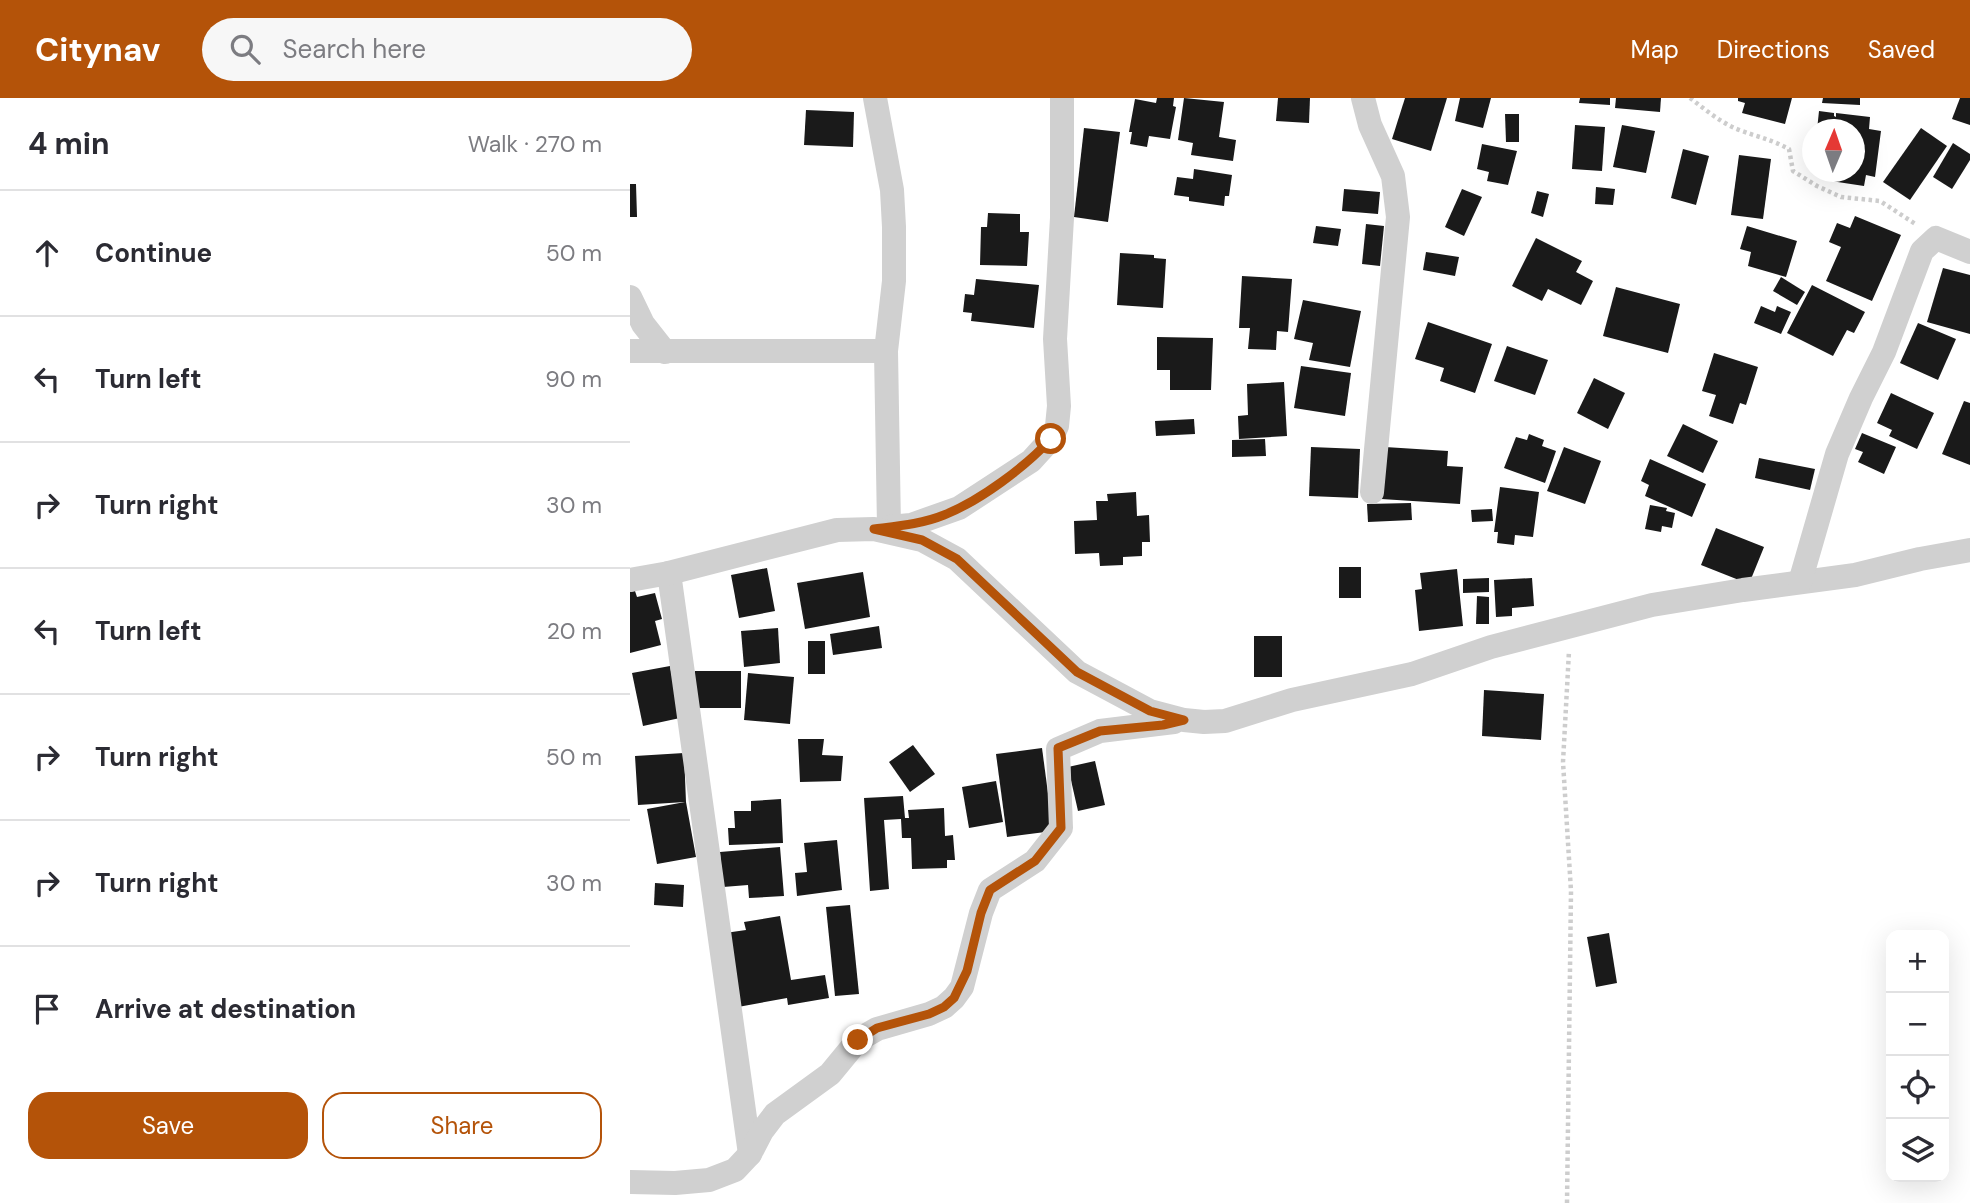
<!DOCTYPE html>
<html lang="en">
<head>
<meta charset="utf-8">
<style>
	body { margin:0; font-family:"DM Sans",sans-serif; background:#f7f7f7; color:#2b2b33 }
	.controls { position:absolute; right:21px; bottom:21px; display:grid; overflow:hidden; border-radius:14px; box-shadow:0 7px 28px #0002 }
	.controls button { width:63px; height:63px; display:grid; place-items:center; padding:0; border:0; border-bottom:2px solid #e1e1e2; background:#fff; color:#2b2b33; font:35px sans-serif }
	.compass { position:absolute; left:1172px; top:21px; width:63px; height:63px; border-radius:50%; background:#fff; box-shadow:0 7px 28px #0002; rotate:2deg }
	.stop { position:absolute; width:21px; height:21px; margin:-16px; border:5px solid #b45309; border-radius:50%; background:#fff }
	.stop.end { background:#b45309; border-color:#fff; box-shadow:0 2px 7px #0008 }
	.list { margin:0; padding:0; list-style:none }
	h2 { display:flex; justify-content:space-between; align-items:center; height:91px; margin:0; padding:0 28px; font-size:30px }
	h2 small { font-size:23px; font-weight:400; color:#7c7c81 }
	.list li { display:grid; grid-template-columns:46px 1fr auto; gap:21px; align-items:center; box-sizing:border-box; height:126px; padding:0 28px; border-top:2px solid #e1e1e2 }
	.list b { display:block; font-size:26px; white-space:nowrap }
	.list em { font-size:23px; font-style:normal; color:#7c7c81 }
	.actions { display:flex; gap:14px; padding:21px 28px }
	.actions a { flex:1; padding:16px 0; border:2px solid #b45309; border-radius:21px; text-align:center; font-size:24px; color:#b45309 }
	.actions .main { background:#b45309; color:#fff }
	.icon { flex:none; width:38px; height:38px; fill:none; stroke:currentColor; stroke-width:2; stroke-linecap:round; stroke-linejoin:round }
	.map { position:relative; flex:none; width:1340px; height:1105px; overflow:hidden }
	header { display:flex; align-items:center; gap:42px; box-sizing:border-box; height:98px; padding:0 35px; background:#b45309; color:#fff }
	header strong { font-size:33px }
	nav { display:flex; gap:38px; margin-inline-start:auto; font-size:24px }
	.search { width:490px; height:63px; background:#f7f7f7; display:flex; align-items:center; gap:18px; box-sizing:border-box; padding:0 24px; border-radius:38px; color:#7c7c81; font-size:26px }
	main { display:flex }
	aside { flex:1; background:#fff }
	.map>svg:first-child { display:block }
	.building { fill:#1a1a1a }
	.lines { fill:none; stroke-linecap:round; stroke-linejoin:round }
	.path { stroke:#cdcdcd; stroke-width:4.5; stroke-dasharray:3.5 3.5; stroke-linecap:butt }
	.street { stroke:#d0d0d0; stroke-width:24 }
	.route { stroke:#b45309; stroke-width:9 }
</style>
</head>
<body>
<header>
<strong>Citynav</strong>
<div class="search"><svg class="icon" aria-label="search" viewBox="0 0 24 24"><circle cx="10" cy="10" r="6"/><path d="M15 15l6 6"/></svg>Search here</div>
<nav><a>Map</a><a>Directions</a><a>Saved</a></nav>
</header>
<main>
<aside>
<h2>4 min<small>Walk · 270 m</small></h2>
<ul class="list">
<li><svg class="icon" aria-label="ahead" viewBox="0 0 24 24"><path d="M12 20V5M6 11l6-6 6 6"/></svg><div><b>Continue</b></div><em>50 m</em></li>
<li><svg class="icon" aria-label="left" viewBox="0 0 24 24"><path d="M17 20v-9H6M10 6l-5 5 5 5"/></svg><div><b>Turn left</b></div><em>90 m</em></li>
<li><svg class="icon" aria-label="right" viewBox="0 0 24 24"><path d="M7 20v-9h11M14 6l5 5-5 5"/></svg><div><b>Turn right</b></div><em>30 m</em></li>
<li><svg class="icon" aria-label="left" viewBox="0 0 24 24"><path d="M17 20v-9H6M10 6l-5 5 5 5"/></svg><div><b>Turn left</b></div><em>20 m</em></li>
<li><svg class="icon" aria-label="right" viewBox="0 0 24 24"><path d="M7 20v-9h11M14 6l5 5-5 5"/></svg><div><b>Turn right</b></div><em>50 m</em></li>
<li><svg class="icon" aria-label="right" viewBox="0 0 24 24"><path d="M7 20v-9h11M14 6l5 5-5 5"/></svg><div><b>Turn right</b></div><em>30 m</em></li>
<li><svg class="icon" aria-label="arrive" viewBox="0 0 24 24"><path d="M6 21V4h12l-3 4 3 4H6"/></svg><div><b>Arrive at destination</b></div></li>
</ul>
<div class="actions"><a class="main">Save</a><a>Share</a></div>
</aside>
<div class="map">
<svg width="1340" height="1105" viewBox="0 0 1340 1105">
	<rect width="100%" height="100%" fill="#fff"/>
	<g class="building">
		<polygon points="527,0 544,0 543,8 546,9 540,41 519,38 517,49 500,46 502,34 499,34 505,1 526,5"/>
		<polygon points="554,0 594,4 589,39 606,42 603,63 561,57 563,45 548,42"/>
		<polygon points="648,0 680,0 679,25 646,23"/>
		<polygon points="775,0 817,0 801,53 762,41"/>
		<polygon points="830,0 861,0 853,30 825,23"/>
		<polygon points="950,0 980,0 980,7 949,5"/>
		<polygon points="986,0 1031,0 1030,14 985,10"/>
		<polygon points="1108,0 1162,0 1155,26 1112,15 1115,5 1108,3"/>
		<polygon points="1193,0 1230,0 1230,7 1192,5"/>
		<polygon points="1330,0 1340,0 1340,27 1322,21"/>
		<polygon points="176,12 224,14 223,49 174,47"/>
		<polygon points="1189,13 1204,15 1204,18 1206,19 1206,15 1240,19 1239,31 1251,33 1245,79 1236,77 1234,88 1201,83 1202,74 1224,74 1224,32 1187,32"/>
		<polygon points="875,16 889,16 889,44 876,44"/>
		<polygon points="945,27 975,29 972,73 942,71"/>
		<polygon points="992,27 1025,33 1016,75 983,69"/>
		<polygon points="454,30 490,34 478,124 444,119"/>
		<polygon points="1291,30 1317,48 1280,102 1253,84"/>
		<polygon points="1323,45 1340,56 1340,62 1322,91 1303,79"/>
		<polygon points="852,46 887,53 878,87 857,83 859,74 847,71"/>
		<polygon points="1053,51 1079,58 1066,107 1041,100"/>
		<polygon points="1109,57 1141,61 1133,121 1101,117"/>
		<polygon points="564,71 602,77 599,98 595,98 594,108 559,103 559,99 544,97 547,79 563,81"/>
		<polygon points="0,86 6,86 7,119 0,119"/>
		<polygon points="966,89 985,91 983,107 965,106"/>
		<polygon points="714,91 750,94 748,116 712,113"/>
		<polygon points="832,91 852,99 834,138 815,129"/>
		<polygon points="907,93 919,96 913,119 901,115"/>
		<polygon points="358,115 390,116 390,134 399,134 397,168 350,167 351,129 357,129"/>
		<polygon points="1225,118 1271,137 1242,203 1196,183 1211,149 1199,144 1207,125 1220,130"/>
		<polygon points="736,126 754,128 750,168 732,166"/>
		<polygon points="686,128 711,131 708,148 683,145"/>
		<polygon points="1117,128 1167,143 1156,179 1118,168 1121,154 1110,151"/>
		<polygon points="906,140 952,163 946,174 963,183 951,207 918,191 912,203 882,188"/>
		<polygon points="796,154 829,159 825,178 793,172"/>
		<polygon points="490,155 524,157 524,160 536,161 533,210 487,207"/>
		<polygon points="1313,170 1340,177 1340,236 1297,224"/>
		<polygon points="612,178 662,181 658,234 647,233 646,252 618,251 620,230 609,230"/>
		<polygon points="1151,179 1175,194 1167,207 1143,193"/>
		<polygon points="346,181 409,187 404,230 341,223 342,215 333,214 335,196 344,197"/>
		<polygon points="1182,187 1235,214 1224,235 1217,232 1203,258 1157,235"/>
		<polygon points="986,189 1050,206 1038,255 973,238"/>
		<polygon points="673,202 731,213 720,269 679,262 683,245 664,241"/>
		<polygon points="1131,208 1145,214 1147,208 1161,214 1151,236 1124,225"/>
		<polygon points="798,224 862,246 845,295 810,283 814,270 785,261"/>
		<polygon points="1288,225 1326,241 1308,282 1270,265"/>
		<polygon points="527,239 583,240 581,292 540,292 540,272 527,272"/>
		<polygon points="877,248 918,262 905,297 864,283"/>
		<polygon points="1084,255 1128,269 1116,307 1110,305 1103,326 1079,318 1086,297 1072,293"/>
		<polygon points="671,268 721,275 715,318 664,310"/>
		<polygon points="964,280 995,295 978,331 947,315"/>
		<polygon points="654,284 657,338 609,341 608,318 618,317 617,286"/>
		<polygon points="1261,295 1304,315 1287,351 1259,338 1262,332 1247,325"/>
		<polygon points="1334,303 1340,305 1340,367 1312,356"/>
		<polygon points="564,321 565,336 526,338 525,323"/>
		<polygon points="1053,326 1088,343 1073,375 1037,358"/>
		<polygon points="1232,335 1266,349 1254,376 1228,364 1233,354 1225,351"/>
		<polygon points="899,336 914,342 912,348 926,353 915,385 874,370 886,339 897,342"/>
		<polygon points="635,341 636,358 602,359 602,342"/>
		<polygon points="681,349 730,351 728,400 679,398"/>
		<polygon points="755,349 818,353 817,368 833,369 830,406 751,401"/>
		<polygon points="934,349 971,363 955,406 917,393"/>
		<polygon points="1129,360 1185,371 1180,392 1125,380"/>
		<polygon points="1020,361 1076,386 1062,419 1015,398 1019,387 1011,383"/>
		<polygon points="870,389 909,394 903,439 885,437 884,447 867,445 868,434 864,434"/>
		<polygon points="506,394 507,418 519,417 520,444 512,444 512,458 493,459 493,467 470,468 469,455 445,456 444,423 467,422 466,403 478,403 477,396"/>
		<polygon points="781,405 782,422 738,424 737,406"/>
		<polygon points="1020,407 1037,410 1036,413 1045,415 1042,430 1032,428 1031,434 1015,431"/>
		<polygon points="862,411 863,423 842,424 841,412"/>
		<polygon points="1086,430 1134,449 1119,486 1071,467"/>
		<rect x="709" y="469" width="22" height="31"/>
		<polygon points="137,470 145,513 109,520 101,477"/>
		<polygon points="827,471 833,528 789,533 785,492 792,491 790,475"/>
		<polygon points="233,474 240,519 175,531 167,485"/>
		<polygon points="859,480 859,494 833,495 833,481"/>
		<polygon points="902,480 904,508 882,510 882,518 866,519 864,482"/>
		<polygon points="5,493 7,499 25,495 32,521 25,523 31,547 0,555 0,494"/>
		<polygon points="847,498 859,499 859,526 846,526"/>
		<polygon points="249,528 252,550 203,557 200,536"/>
		<polygon points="148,530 150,565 114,569 111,533"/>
		<rect x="624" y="538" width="28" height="41"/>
		<rect x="178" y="543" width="17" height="33"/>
		<polygon points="40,568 50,620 13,628 2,575"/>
		<polygon points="65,573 111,573 111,610 57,610"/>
		<polygon points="118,575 164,579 160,626 114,622"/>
		<polygon points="854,592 914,596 911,642 852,638"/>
		<polygon points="168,641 194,641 192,657 213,658 211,683 170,684"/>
		<polygon points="283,647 305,676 280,694 259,664"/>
		<polygon points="412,650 423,733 377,739 366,656"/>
		<polygon points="54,655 56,704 66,759 27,766 17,711 55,704 8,707 5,658"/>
		<polygon points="465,663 475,707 448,713 438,669"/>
		<polygon points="366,683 373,724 339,730 332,689"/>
		<polygon points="273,698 275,720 279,720 278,712 314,710 315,738 323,737 325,762 317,762 317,770 282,771 281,740 272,740 271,721 254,722 259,791 240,793 234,700"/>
		<polygon points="151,701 153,745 99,747 98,730 105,730 104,713 121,713 121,703"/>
		<polygon points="207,742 212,792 167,798 165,775 177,774 174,745"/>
		<polygon points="150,749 154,798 119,800 118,787 93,789 90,754"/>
		<polygon points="25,785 54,787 53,809 24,807"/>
		<polygon points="220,807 229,896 205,898 196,809"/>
		<polygon points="150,818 161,882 195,877 199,900 158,907 157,900 108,909 95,835 116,832 114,824"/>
		<polygon points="979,835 987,885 966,889 957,839"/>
	</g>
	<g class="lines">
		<g class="path">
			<path d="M1060 0C1076 12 1092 26 1112 33 1131 40 1140 41 1159 51L1163 73 1187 88 1211 99 1250 103 1287 127"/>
			<polyline points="937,1105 941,793 933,664 939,553"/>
		</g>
		<g class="street">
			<polyline points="245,0 262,92 264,129 264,183 256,253 259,429"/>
			<polyline points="733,0 740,27 763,78 768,119 742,394"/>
			<polyline points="0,199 13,226 35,254"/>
			<polyline points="0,253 256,253"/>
			<polyline points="259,429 281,427 329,410 401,363 421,341 427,328 429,308 425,241 432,120 432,0"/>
			<polyline points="39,475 120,1056"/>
			<polyline points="0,482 39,475 207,432 244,431 292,442 327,461 447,574 520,613 554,622 574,624 595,623 662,602 782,576 861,549 1022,507 1113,492 1225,477 1290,461 1340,452"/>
			<polyline points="1170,484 1207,356 1231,300 1254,254 1292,153 1306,140 1340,154"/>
			<polyline points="0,1084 45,1085 79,1082 105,1072 120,1056 132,1033 145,1016 200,976 228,942 247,931 299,916 314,909 324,900 332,889 351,815 360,792 405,763 431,730 428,651 470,633 544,624"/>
		</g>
	</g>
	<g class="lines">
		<path class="route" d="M228 942 247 930 299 916 314 909 324 900 337 873 351 815 360 792 405 763 431 730 428 650 470 633 533 627 554 622 520 613 447 574 327 461 292 442 244 431C268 428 292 426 314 417 350 403 395 369 421 341"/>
	</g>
</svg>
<div class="controls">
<button>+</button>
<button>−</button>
<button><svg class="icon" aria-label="locate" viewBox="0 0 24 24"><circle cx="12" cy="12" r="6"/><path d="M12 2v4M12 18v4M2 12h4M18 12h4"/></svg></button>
<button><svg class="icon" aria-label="layers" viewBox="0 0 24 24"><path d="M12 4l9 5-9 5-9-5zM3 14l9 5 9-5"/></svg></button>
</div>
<svg class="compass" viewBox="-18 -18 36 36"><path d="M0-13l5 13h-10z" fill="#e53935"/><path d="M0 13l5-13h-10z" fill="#7c7c81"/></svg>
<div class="stop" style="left:421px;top:341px"></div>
<div class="stop end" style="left:228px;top:942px"></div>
</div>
</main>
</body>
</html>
